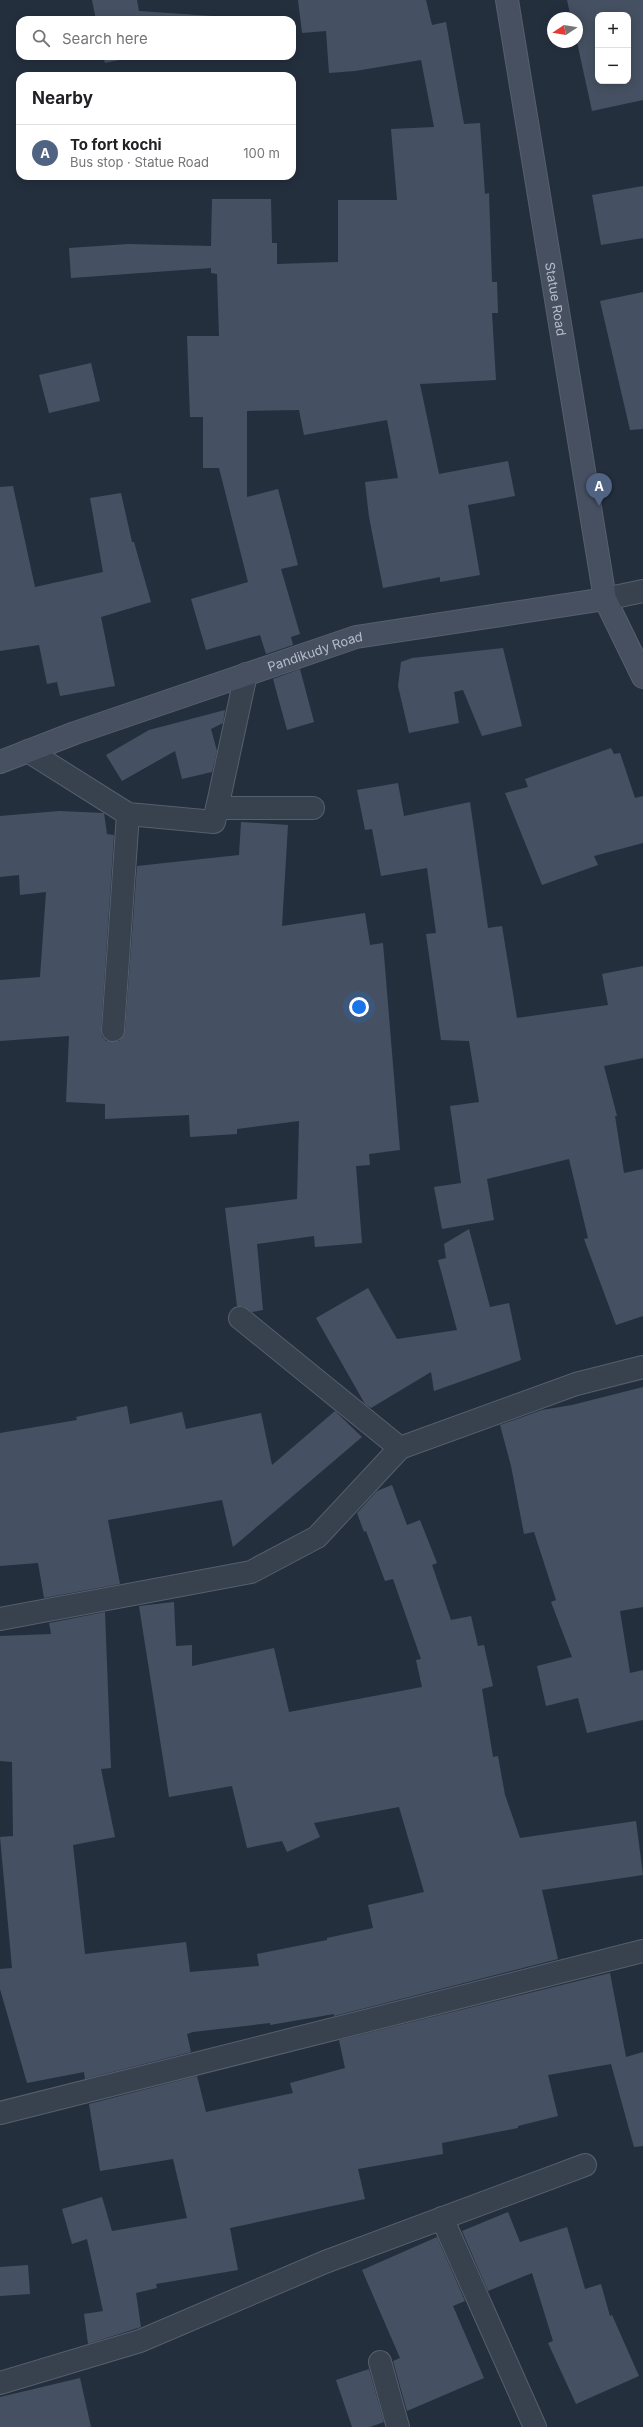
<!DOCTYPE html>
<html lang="en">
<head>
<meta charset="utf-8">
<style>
	body { margin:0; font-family:Inter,sans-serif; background:#f6f6f6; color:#202124 }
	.controls { position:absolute; right:12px; top:12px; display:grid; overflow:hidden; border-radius:8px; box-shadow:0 2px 10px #0003 }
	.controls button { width:36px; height:36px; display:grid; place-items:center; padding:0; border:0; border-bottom:1px solid #e0e0e0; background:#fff; color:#202124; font:20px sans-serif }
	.compass { position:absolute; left:547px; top:12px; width:36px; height:36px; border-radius:50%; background:#fff; box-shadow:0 2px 10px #0003; rotate:258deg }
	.you { position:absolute; left:359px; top:1007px; width:14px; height:14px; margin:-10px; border:3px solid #fff; border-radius:50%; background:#1a73e8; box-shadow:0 0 0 6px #1a73e833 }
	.badge { display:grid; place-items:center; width:26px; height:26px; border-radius:50%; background:#506383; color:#fff; font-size:13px; font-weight:700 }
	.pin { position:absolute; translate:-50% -33px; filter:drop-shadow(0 1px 2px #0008) }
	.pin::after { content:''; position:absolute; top:21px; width:14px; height:12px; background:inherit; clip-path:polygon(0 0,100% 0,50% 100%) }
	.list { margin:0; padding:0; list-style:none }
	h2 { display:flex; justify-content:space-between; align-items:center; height:52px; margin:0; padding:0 16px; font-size:17px }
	h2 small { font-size:13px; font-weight:400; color:#757577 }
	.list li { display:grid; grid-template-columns:26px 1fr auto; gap:12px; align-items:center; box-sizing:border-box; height:56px; padding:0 16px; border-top:1px solid #e0e0e0 }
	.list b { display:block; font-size:15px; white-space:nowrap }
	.list p { margin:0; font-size:13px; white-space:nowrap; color:#757577 }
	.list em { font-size:13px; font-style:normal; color:#757577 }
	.icon { flex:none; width:22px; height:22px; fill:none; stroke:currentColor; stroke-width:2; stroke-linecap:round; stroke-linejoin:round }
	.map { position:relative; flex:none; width:643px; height:2427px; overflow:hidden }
	.search { position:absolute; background:#fff; box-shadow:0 2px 10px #0003; left:16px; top:16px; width:280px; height:44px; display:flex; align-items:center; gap:10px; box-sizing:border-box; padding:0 14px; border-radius:12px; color:#757577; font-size:15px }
	.panel { position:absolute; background:#fff; box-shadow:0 2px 10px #0003; left:16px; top:72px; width:280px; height:108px; border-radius:12px }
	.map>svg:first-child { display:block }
	.building { fill:#455162; fill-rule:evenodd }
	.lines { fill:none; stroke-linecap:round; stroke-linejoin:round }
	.street-casing { stroke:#565f6c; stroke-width:24 }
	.secondary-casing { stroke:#565f6c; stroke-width:24 }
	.street { stroke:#38414e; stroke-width:22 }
	.secondary { stroke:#465061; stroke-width:22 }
	.labels { text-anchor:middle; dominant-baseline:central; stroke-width:3; stroke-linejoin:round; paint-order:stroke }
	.street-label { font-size:13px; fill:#b4bcc9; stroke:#1d2633 }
</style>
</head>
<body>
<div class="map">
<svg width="643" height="2427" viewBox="0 0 643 2427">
	<rect width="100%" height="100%" fill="#242f3e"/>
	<g class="building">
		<polygon points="92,0 137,0 139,11 271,20 96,20"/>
		<polygon points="298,0 426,0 432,25 446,22 464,124 480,123 485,194 489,193 492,282 497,282 498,313 492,313 496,380 420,384 439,474 508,461 515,496 468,505 480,575 440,582 440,577 383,588 369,517 365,482 398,478 387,420 304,435 299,410 247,411 247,497 278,489 298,565 281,569 300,634 291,637 293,645 266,654 260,635 206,650 191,599 248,582 219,468 203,468 203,417 190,417 187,336 219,336 217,274 211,273 211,268 71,278 69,248 128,244 211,246 212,199 271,199 272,243 277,243 277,264 338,262 338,200 397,200 391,129 434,127 421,60 355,71 329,73 326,31 302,33"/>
		<path d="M567 0H643V100L592 111 577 42V18H571ZM598 15H628V81H598Z"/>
		<polygon points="103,56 138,56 105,63"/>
		<polygon points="643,186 643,238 601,245 592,195"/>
		<polygon points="643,292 643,429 630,430 600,301"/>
		<polygon points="91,363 100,401 49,413 39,375"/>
		<polygon points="13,486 35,587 103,572 90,498 121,493 132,542 134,542 151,602 101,617 115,686 60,696 57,682 47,684 39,645 0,651 0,487"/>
		<polygon points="503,648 522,726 482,736 463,690 454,692 459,723 409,733 398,686 401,662 412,658"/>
		<polygon points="300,669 314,722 287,730 273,679"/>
		<polygon points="225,710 223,723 211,729 217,751 212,772 182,779 175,751 122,781 106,755 149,730"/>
		<polygon points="611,748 614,754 620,753 635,798 643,796 643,843 594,856 598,865 542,885 505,793 528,787 525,779"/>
		<polygon points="398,783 404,816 470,802 488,928 502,926 517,1018 608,1005 602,974 643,966 643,1058 604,1066 617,1116 615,1116 624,1173 643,1169 643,1316 616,1325 584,1239 588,1238 569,1159 487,1179 494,1220 442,1229 434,1187 461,1183 450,1106 479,1102 469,1041 441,1040 426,934 436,933 427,868 381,876 372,829 365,830 357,790"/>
		<polygon points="59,811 104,813 107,834 114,835 101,1029 102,1036 106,1041 119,1041 125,1031 137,866 239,855 241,822 288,825 282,926 365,913 370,945 383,943 400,1150 369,1154 370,1165 356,1166 362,1243 315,1247 314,1236 257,1244 263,1310 252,1312 242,1306 237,1306 225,1208 297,1199 299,1121 237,1129 237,1134 190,1137 189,1115 105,1119 105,1104 66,1102 69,1036 0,1041 0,980 40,977 46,892 20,895 19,875 0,877 0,816"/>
		<polygon points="469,1229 490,1307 509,1303 521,1360 434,1391 431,1372 371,1408 365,1404 316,1318 368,1288 397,1339 457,1330 438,1260 446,1258 444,1244"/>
		<polygon points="643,1387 643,1607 620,1611 630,1673 643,1670 643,1720 587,1733 578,1698 546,1706 537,1666 572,1657 551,1602 556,1600 534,1532 524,1534 511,1466 500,1425 542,1410 572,1405"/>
		<polygon points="127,1406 130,1424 182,1412 186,1429 261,1413 272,1465 335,1411 362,1437 233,1547 222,1500 108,1520 120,1584 44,1598 38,1563 0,1566 0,1433 77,1420 76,1417"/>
		<polygon points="392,1485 407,1525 420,1520 437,1563 432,1565 451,1620 471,1616 478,1646 484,1645 493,1686 482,1689 493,1757 498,1756 505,1795 520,1838 636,1821 643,1875 542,1890 558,1959 334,2016 334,2014 270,2025 270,2023 193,2032 187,2034 191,2052 85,2079 84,2072 27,2083 0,1989 0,1969 12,1968 0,1837 13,1836 12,1762 0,1761 0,1636 51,1634 49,1623 105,1612 111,1768 101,1769 115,1837 73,1845 85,1954 186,1942 190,1972 259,1966 257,1954 327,1940 327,1938 373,1928 368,1905 424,1892 399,1807 314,1823 320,1837 287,1852 282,1841 247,1848 232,1786 169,1797 139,1606 174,1602 176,1646 192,1645 192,1666 274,1648 289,1712 422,1687 416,1660 421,1659 393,1579 385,1581 366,1531 364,1532 357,1513 377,1491"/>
		<polygon points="610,1973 626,2057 643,2052 643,2146 634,2147 611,2064 548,2075 558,2116 518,2126 518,2128 442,2143 443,2154 358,2169 365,2199 230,2228 238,2270 156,2284 157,2288 136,2293 141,2327 88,2344 84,2314 103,2311 87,2239 72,2244 62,2209 102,2197 112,2231 187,2218 173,2159 100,2171 89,2104 197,2076 206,2112 293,2093 290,2083 345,2068 339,2040"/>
		<polygon points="508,2212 520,2242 567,2227 585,2289 601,2284 610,2316 612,2315 639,2376 576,2404 548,2343 553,2341 532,2273 488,2291 462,2231"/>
		<polygon points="437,2237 465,2301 453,2306 484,2378 407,2411 393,2361 400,2358 362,2270"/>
		<polygon points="28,2265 30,2294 0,2296 0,2267"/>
		<polygon points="369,2369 384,2422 370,2427 352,2427 336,2380"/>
		<polygon points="80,2378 91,2427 0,2427 0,2397"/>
	</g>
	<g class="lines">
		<defs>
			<g id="street">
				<polyline points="605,599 643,591"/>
				<polyline points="28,751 128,814 214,822 246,674"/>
				<polyline points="217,808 313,808"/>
				<polyline points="113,1030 128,814"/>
				<polyline points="240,1318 400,1448"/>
				<polyline points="0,1619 251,1572 317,1537 400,1448 576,1384 643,1367"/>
				<polyline points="0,2113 643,1951"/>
				<polyline points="442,2218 535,2427"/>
				<polyline points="380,2362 398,2427"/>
				<polyline points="0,2383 140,2341 325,2262 585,2165"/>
			</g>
			<g id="secondary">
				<path id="s1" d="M507 0 605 599 643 677"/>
				<path id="s2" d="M0 762 75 733 356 637 605 599"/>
			</g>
		</defs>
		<use href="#street" class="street-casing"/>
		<use href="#secondary" class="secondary-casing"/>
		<use href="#street" class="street"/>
		<use href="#secondary" class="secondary"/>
	</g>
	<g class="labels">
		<g class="street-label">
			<text stroke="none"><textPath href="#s1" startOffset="303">Statue Road</textPath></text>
			<text stroke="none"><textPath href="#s2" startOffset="334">Pandikudy Road</textPath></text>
		</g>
	</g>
</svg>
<div class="controls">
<button>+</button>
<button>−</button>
</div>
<svg class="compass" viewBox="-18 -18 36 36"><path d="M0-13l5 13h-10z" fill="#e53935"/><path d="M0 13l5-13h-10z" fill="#757577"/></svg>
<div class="you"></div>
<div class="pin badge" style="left:599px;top:506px">A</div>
<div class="search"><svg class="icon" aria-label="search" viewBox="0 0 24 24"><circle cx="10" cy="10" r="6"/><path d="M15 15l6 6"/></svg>Search here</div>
<section class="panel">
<h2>Nearby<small></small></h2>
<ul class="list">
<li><span class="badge">A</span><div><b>To fort kochi</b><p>Bus stop · Statue Road</p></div><em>100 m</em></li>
</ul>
</section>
</div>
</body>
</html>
